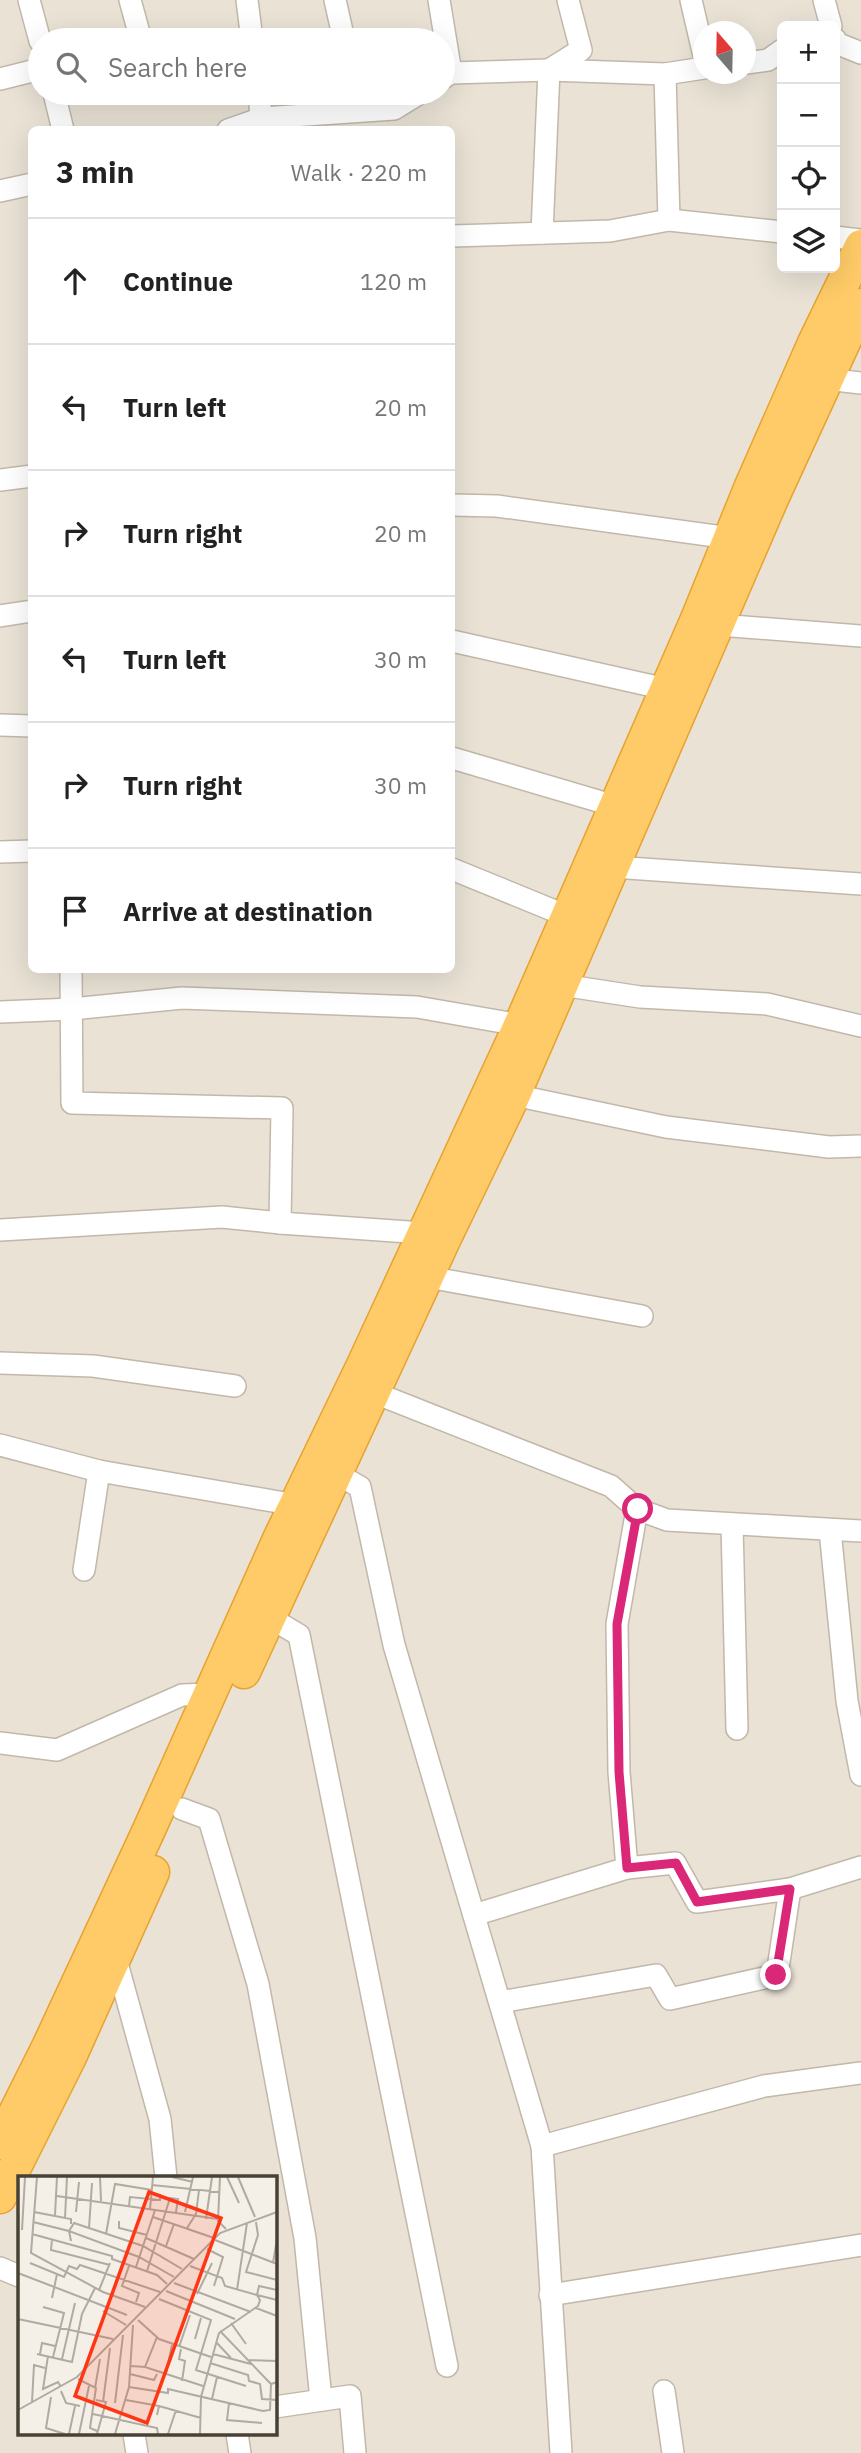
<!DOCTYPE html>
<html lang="en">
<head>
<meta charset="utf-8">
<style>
	body { margin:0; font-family:"IBM Plex Sans",sans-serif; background:#f2f2f2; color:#222 }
	.controls { position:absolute; right:21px; top:21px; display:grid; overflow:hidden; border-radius:10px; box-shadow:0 7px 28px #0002 }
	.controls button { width:63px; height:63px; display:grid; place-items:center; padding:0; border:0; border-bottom:2px solid #e0e0e0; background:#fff; color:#222; font:35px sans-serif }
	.compass { position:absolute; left:693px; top:21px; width:63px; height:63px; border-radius:50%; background:#fff; box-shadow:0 7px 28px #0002; rotate:340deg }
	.stop { position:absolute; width:21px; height:21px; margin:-16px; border:5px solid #db2777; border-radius:50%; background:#fff }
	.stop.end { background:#db2777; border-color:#fff; box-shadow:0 2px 7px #0008 }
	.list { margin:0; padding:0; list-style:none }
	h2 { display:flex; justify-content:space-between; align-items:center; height:91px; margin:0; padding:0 28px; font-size:30px }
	h2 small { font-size:23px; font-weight:400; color:#767676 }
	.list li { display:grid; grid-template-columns:46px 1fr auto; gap:21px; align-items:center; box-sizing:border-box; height:126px; padding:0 28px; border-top:2px solid #e0e0e0 }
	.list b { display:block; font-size:26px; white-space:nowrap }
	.list em { font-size:23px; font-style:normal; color:#767676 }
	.icon { flex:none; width:38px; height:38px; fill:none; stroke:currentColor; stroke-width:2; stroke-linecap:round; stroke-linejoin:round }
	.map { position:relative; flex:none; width:861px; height:2453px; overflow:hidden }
	.search { position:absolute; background:#fff; box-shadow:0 7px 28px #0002; left:28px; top:28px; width:427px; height:77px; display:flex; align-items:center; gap:18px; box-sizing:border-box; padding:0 24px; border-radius:38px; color:#767676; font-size:26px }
	.panel { position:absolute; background:#fff; box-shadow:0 7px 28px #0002; left:28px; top:126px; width:427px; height:847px; border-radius:10px }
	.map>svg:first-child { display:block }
	.residential { fill:#e9e2d5; fill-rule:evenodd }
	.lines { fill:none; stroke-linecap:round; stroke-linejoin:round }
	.minor-casing { stroke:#c1b8a9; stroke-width:24 }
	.highway-casing { stroke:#e8a22e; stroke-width:35 }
	.minor { stroke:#fff; stroke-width:21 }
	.highway { stroke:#ffcb68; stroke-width:32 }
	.route { stroke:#db2777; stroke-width:9 }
	.inset-road { fill:none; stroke:#b0aaa0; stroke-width:2 }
	.view { fill:#ff3514; fill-opacity:0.15; stroke:#ff3514; stroke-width:3.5 }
	.inset-edge { fill:none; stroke:#484135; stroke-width:3.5 }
</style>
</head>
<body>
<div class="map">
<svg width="861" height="2453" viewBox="0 0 861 2453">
	<rect width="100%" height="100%" fill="#f5f0e7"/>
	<path class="residential" d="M0 0H861V2453H0ZM782 26H835V268H782ZM704 32H746V74H704ZM40 40H443V93H40ZM32 130H452V970H32ZM19 2178H275V2434H19Z"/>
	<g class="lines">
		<defs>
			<g id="minor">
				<polyline points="29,0 40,41"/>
				<polyline points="130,0 141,40"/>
				<polyline points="247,0 252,40"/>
				<polyline points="335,0 344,40"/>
				<polyline points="439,0 451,73"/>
				<polyline points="691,0 704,56"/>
				<polyline points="824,0 831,26"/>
				<polyline points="835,39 836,43 861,53"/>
				<polyline points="746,63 768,60 782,50"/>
				<polyline points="665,74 669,220"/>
				<polyline points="443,78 451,73 549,70 665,74 704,68"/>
				<polyline points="0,79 40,69"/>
				<polyline points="54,93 63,130"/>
				<polyline points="259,93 262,130"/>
				<polyline points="228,130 262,118 394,109 420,93"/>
				<polyline points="0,191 32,184"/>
				<polyline points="542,233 549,70 581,50 568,0"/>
				<polyline points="452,236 610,231 669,220 782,232"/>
				<polyline points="835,237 861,240"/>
				<polyline points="826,379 861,383"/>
				<polyline points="0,480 32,476"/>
				<polyline points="452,505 497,506 730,538"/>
				<polyline points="0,616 32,611"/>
				<polyline points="719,625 861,636"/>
				<polyline points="452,641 666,689"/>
				<polyline points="0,725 32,726"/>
				<polyline points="452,758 615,806"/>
				<polyline points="0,852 32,851"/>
				<polyline points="613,867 861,884"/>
				<polyline points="452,869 567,916"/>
				<polyline points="71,970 72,1103 282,1108 280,1223"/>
				<polyline points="562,985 640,997 767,1004 861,1026"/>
				<polyline points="0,1012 72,1009 182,998 417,1007 520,1025"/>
				<polyline points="514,1095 666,1127 829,1147 861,1146"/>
				<polyline points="0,1230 222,1217 280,1223 423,1233"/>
				<polyline points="428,1277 642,1316"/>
				<polyline points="0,1363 93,1366 235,1386"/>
				<polyline points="375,1393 611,1486 637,1509 667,1520 861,1531"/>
				<polyline points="0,1445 99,1471 296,1505"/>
				<polyline points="337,1474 360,1487 394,1645 542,2146 561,2453"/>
				<polyline points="732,1524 737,1729"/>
				<polyline points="830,1530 847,1701 861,1775"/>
				<polyline points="84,1570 99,1471"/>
				<polyline points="269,1617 299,1635 447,2366"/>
				<polyline points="0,1743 57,1750 182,1695 210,1694"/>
				<polyline points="182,1809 209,1819 258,1984 305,2238 321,2400"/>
				<polyline points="627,1868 675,1863 697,1902 790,1889 861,1867"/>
				<polyline points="474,1915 627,1868 619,1772 617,1624 637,1509"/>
				<polyline points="115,1956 160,2119 166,2178"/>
				<polyline points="500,2002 656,1975 670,1999 777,1975 790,1889"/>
				<polyline points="542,2146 764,2086 861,2073"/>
				<polyline points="0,2268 19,2276"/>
				<polyline points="550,2295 861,2245"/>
				<polyline points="664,2391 673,2453"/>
				<polyline points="275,2407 350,2396 355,2453"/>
				<polyline points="134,2434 137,2453"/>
				<polyline points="237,2434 240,2453"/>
			</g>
			<g id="highway">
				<polyline points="244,1672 444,1240 514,1095 772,499 861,305"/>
				<polyline points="0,2143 48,2047 148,1832 280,1537 363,1365 521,1023 697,619 751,486 814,343 861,246"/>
				<polyline points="0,2197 70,2057 153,1872"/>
			</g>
		</defs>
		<use href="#minor" class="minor-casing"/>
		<use href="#highway" class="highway-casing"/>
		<use href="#minor" class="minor"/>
		<use href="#highway" class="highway"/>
	</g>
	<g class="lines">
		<polyline class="route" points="638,1509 617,1624 619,1772 627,1868 676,1863 697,1902 790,1889 776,1975"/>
	</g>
	<g transform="translate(18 2176)">
		<rect width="259" height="259" fill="#f5f0e7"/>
		<path class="inset-road" d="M19 1 13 77 85 116 127 131M82 1 83 25M154 1 175 6M202 1 200 45 208 53M209 1 221 27M220 1 237 41M134 9 202 16M39 20 200 43M111 30 112 21 142 24V18M132 33 135 1M16 36 53 43V48M58 36 61 6M167 36 175 1M37 39 39 1M135 41 196 62M47 42 49 1M188 43 194 1M101 45V52L129 59M15 46 51 55 56 47 125 70 164 93M238 46 240 59 228 96 259 104M71 52 74 7M169 52 178 38 181 14M4 54 7 1M14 58 94 80V83L139 99 149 108M88 58 97 8 134 14M128 62 176 83M34 63 33 74 92 89M197 64 259 88M53 65 51 55 121 81 156 101M148 70 156 48M189 73 205 81 196 110M12 87 46 101 51 90 59 93 62 89 142 116M255 87 259 63M111 90 104 110 121 117 118 126M172 90 204 102 207 110 239 119 242 124 240 130 201 157 183 221 182 258M118 91 137 34M129 95 152 22 160 23 158 36M0 97 109 139M156 107 233 136M81 114 92 87M219 114 229 47M259 114 241 110 239 119 259 124M148 115 217 143M179 118 194 87M34 122 39 98M141 123 193 144 178 194 228 210M25 131 46 137 35 181M238 132 259 140M85 135 108 149M0 143 95 163M120 144 141 163 193 181M213 147 228 168M202 155 253 208 259 206M177 163 183 142M198 166 213 182M161 171 172 139M163 173 161 183 167 185 164 205M19 178 54 186 64 138 77 112M22 178 24 167 37 170M195 178 233 188M30 180 25 213 40 206 43 211M44 183 57 127M230 184 259 185M192 187 230 199 231 205 242 208 244 223 259 224M113 190 127 191 139 161M127 191 185 210M148 197 154 169M112 198 136 204 139 198M60 203 78 212 72 252 79 255M111 211 150 217V213L245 235 252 234 253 208M77 212 82 183M43 215 48 227 62 230M33 221 28 252 47 258M194 223 199 201M78 224 88 226 79 258M108 224 141 230 139 239M14 226 16 189 27 192M85 226 92 172M97 227 105 159M211 227 209 244 244 247M141 230 183 242M0 234 59 201 202 57 259 36M75 238 139 252 140 258M51 258 57 230M61 258 71 210M97 258 111 211 115 149M150 258 158 234"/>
		<path class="view" d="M131 16 203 42 129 247 57 220Z"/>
		<rect width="259" height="259" class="inset-edge"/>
	</g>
</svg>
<div class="controls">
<button>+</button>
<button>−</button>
<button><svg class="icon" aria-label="locate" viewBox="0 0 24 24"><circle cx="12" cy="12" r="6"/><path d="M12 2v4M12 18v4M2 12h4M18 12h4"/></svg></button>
<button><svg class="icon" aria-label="layers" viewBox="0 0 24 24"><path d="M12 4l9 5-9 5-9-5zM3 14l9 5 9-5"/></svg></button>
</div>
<svg class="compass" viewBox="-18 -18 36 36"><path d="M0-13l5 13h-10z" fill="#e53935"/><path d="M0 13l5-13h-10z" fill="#767676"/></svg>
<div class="stop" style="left:638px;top:1509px"></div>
<div class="stop end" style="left:776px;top:1975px"></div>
<div class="search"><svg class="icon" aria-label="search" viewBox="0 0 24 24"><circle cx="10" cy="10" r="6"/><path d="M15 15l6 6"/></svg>Search here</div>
<section class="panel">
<h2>3 min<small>Walk · 220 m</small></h2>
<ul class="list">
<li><svg class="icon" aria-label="ahead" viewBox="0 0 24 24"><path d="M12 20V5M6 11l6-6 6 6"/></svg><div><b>Continue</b></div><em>120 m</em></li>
<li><svg class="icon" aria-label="left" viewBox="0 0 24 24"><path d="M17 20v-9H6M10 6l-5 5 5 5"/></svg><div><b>Turn left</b></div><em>20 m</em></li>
<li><svg class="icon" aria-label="right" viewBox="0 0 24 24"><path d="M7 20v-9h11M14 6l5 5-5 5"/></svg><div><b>Turn right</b></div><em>20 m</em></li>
<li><svg class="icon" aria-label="left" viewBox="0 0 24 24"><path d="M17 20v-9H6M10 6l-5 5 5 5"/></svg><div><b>Turn left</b></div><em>30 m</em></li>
<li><svg class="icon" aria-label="right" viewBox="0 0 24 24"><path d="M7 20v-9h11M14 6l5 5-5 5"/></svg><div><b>Turn right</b></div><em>30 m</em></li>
<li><svg class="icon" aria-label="arrive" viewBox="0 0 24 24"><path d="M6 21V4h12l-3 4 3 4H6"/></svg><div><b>Arrive at destination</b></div></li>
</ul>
</section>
</div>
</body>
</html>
